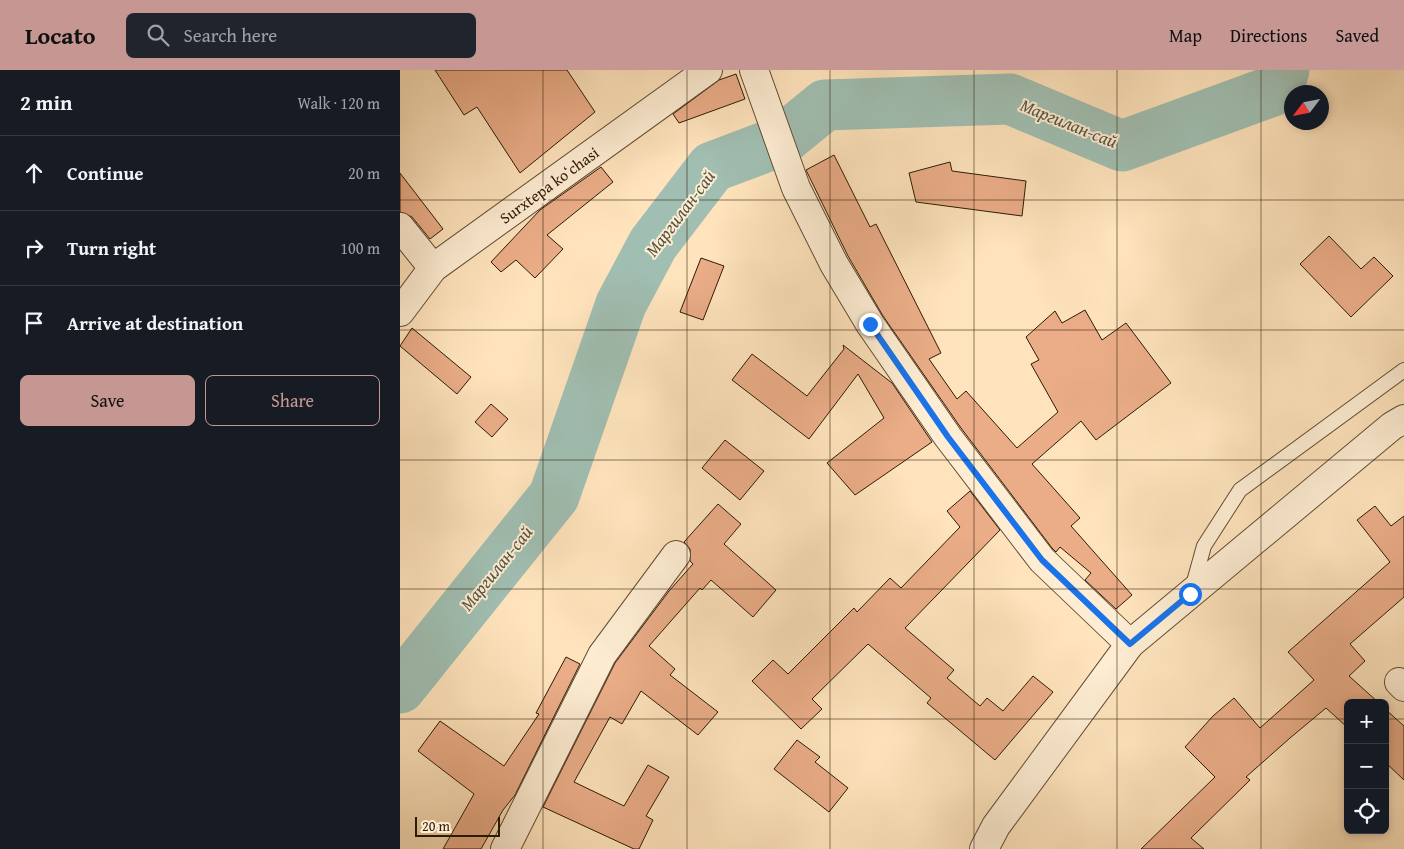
<!DOCTYPE html>
<html lang="en">
<head>
<meta charset="utf-8">
<style>
	body { margin:0; font-family:"Gentium Book Plus",serif; background:#20242c; color:#f1f3f6 }
	.controls { position:absolute; right:15px; bottom:15px; display:grid; overflow:hidden; border-radius:8px; box-shadow:0 2px 8px #0003 }
	.controls button { width:45px; height:45px; display:grid; place-items:center; padding:0; border:0; border-bottom:1px solid #363941; background:#171b24; color:#f1f3f6; font:25px sans-serif }
	.compass { position:absolute; left:884px; top:15px; width:45px; height:45px; border-radius:50%; background:#171b24; box-shadow:0 2px 8px #0003; rotate:238deg }
	.scale { position:absolute; left:15px; bottom:12px; width:85px; box-sizing:border-box; padding-left:5px; border:2px solid #2d1b06; border-top:0; font-size:14px; line-height:18px; white-space:nowrap; color:#2d1b06; -webkit-text-stroke:4px #feedd3; paint-order:stroke }
	.stop { position:absolute; width:15px; height:15px; margin:-11px; border:4px solid #1a73e8; border-radius:50%; background:#fff }
	.stop.end { background:#1a73e8; border-color:#fff; box-shadow:0 1px 5px #0008 }
	.list { margin:0; padding:0; list-style:none }
	h2 { display:flex; justify-content:space-between; align-items:center; height:65px; margin:0; padding:0 20px; font-size:21px }
	h2 small { font-size:16px; font-weight:400; color:#9ea1a6 }
	.list li { display:grid; grid-template-columns:32px 1fr auto; gap:15px; align-items:center; box-sizing:border-box; height:75px; padding:0 20px; border-top:1px solid #363941 }
	.list b { display:block; font-size:19px; white-space:nowrap }
	.list em { font-size:16px; font-style:normal; color:#9ea1a6 }
	.actions { display:flex; gap:10px; padding:15px 20px }
	.actions a { flex:1; padding:11px 0; border:1px solid #c59692; border-radius:8px; text-align:center; font-size:18px; color:#c59692 }
	.actions .main { background:#c59692; color:#111 }
	.icon { flex:none; width:28px; height:28px; fill:none; stroke:currentColor; stroke-width:2; stroke-linecap:round; stroke-linejoin:round }
	.map { position:relative; flex:none; width:1004px; height:779px; overflow:hidden }
	header { display:flex; align-items:center; gap:30px; box-sizing:border-box; height:70px; padding:0 25px; background:#c59692; color:#111 }
	header strong { font-size:24px }
	nav { display:flex; gap:28px; margin-inline-start:auto; font-size:18px }
	.search { width:350px; height:45px; background:#20242c; display:flex; align-items:center; gap:12px; box-sizing:border-box; padding:0 18px; border-radius:8px; color:#9ea1a6; font-size:19px }
	main { display:flex }
	aside { flex:1; background:#171b24 }
	.map>svg:first-child { display:block }
	.lines { fill:none; stroke-linecap:round; stroke-linejoin:round }
	.river { stroke:#a0beb1; stroke-width:51 }
	.building { fill:#eaad88; stroke:#2d1b06 }
	.lane-casing { stroke:#614d34; stroke-width:16 }
	.street-casing { stroke:#614d34; stroke-width:30 }
	.lane { stroke:#feedd3; stroke-width:14 }
	.street { stroke:#feedd3; stroke-width:28 }
	.route { stroke:#1a73e8; stroke-width:6 }
	.grid { fill:none; stroke:#2d1b06; stroke-width:1; stroke-opacity:0.55 }
	.labels { text-anchor:middle; dominant-baseline:central; stroke-width:4; stroke-linejoin:round; paint-order:stroke }
	.street-label { font-size:16px; fill:#2d1b06; stroke:#feedd3 }
	.water-label { font-size:18px; font-style:italic; fill:#555442; stroke:#feedd3 }
</style>
</head>
<body>
<header>
<strong>Locato</strong>
<div class="search"><svg class="icon" aria-label="search" viewBox="0 0 24 24"><circle cx="10" cy="10" r="6"/><path d="M15 15l6 6"/></svg>Search here</div>
<nav><a>Map</a><a>Directions</a><a>Saved</a></nav>
</header>
<main>
<aside>
<h2>2 min<small>Walk · 120 m</small></h2>
<ul class="list">
<li><svg class="icon" aria-label="ahead" viewBox="0 0 24 24"><path d="M12 20V5M6 11l6-6 6 6"/></svg><div><b>Continue</b></div><em>20 m</em></li>
<li><svg class="icon" aria-label="right" viewBox="0 0 24 24"><path d="M7 20v-9h11M14 6l5 5-5 5"/></svg><div><b>Turn right</b></div><em>100 m</em></li>
<li><svg class="icon" aria-label="arrive" viewBox="0 0 24 24"><path d="M6 21V4h12l-3 4 3 4H6"/></svg><div><b>Arrive at destination</b></div></li>
</ul>
<div class="actions"><a class="main">Save</a><a>Share</a></div>
</aside>
<div class="map">
<svg width="1004" height="779" viewBox="0 0 1004 779">
	<rect width="100%" height="100%" fill="#fee3bc"/>
	<filter id="stains"><feTurbulence type="fractalNoise" baseFrequency=".004" numOctaves="4"/><feColorMatrix values="0 0 0 0 .2 0 0 0 0 .09 0 0 0 0 .02 0 0 0 .5 -.17"/></filter>
	<radialGradient id="worn" r=".72"><stop offset=".6" stop-color="#630" stop-opacity="0"/><stop offset="1" stop-color="#630" stop-opacity=".3"/></radialGradient>
	<g class="lines">
		<polyline class="river" points="0,618 154,426 221,234 253,174 312,97 381,71 425,35 610,29 722,76 878,19 884,0"/>
	</g>
	<g class="building">
		<polygon points="35,0 167,0 195,42 120,103 77,37 64,45"/>
		<polygon points="336,4 345,29 279,53 273,44 319,10"/>
		<polygon points="434,85 470,157 476,154 541,283 529,289 557,329 566,321 617,378 658,342 631,294 639,290 626,267 655,241 662,253 685,240 702,270 726,253 771,313 696,370 681,351 632,394 680,448 671,456 732,525 716,539 685,510 691,503 660,477 656,482 652,478 561,358 483,246 448,186 406,100"/>
		<polygon points="550,92 552,101 626,111 622,146 516,132 509,103"/>
		<polygon points="201,97 213,112 147,165 163,179 135,208 116,190 101,202 91,192 140,140"/>
		<polygon points="0,103 43,159 30,169 12,147 0,142"/>
		<polygon points="929,166 961,199 974,187 993,206 951,247 900,194"/>
		<polygon points="301,188 324,196 303,250 280,242"/>
		<polygon points="12,258 71,307 57,324 0,276"/>
		<polygon points="443,275 492,313 532,372 455,425 427,393 484,348 458,304 409,369 332,310 352,284 407,326 444,279"/>
		<polygon points="91,334 108,349 92,367 75,352"/>
		<polygon points="325,370 364,401 340,430 302,398"/>
		<polygon points="570,421 600,460 505,558 554,600 547,608 580,636 587,628 603,641 633,606 653,622 595,690 527,633 531,628 468,574 412,629 422,639 401,659 352,611 373,590 388,604 454,538 457,542 490,508 501,518 560,457 547,441"/>
		<polygon points="318,434 341,454 324,474 376,520 353,547 311,510 302,520 300,518 249,576 275,599 270,605 318,642 298,665 241,621 222,654 210,647 174,712 224,736 248,695 269,707 246,746 253,750 239,779 234,779 143,737 215,593 269,521 293,494 290,491 290,479 284,472"/>
		<polygon points="975,436 991,456 1004,446 1004,527 950,574 965,591 949,606 979,633 948,633 948,658 926,638 890,668 846,707 850,710 791,768 804,779 741,779 815,707 785,677 813,646 834,628 860,658 914,610 888,582 990,492 957,450"/>
		<polygon points="166,587 180,594 115,725 103,740 81,779 43,779 74,724 18,681 40,651 104,696 139,644 136,643"/>
		<polygon points="985,639 1004,656 1004,710 985,692"/>
		<polygon points="397,670 420,687 415,692 448,718 429,742 374,699"/>
	</g>
	<g class="lines">
		<defs>
			<polyline id="lane" points="792,519 804,476 840,420 1004,300"/>
			<g id="street">
				<polyline points="354,0 396,118 434,194 470,254 548,367 642,490 730,574"/>
				<polyline points="0,157 33,198"/>
				<polyline points="0,242 33,198 308,0"/>
				<polyline points="999,612 1004,617"/>
				<polyline points="105,779 202,585 276,485"/>
				<polyline points="584,779 596,756 730,574 992,356 1004,349"/>
			</g>
		</defs>
		<use href="#lane" class="lane-casing"/>
		<use href="#street" class="street-casing"/>
		<use href="#lane" class="lane"/>
		<use href="#street" class="street"/>
	</g>
	<g class="lines">
		<polyline class="route" points="470,254 548,367 642,490 730,574 790,524"/>
	</g>
	<path class="grid" d="M143 0V779M287 0V779M430 0V779M574 0V779M717 0V779M861 0V779M0 130H1004M0 260H1004M0 390H1004M0 519H1004M0 649H948M985 649H1004"/>
	<g class="labels">
		<g class="street-label">
			<text transform="translate(149 115) rotate(-36)">Surxtepa koʻchasi</text>
		</g>
		<g class="water-label">
			<text transform="translate(669 53) rotate(22)">Маргилан-сай</text>
			<text transform="translate(280 143) rotate(-53)">Маргилан-сай</text>
			<text transform="translate(96 498) rotate(-51)">Маргилан-сай</text>
		</g>
	</g>
	<rect width="100%" height="100%" filter="url(#stains)"/>
	<rect width="100%" height="100%" fill="url(#worn)"/>
</svg>
<div class="controls">
<button>+</button>
<button>−</button>
<button><svg class="icon" aria-label="locate" viewBox="0 0 24 24"><circle cx="12" cy="12" r="6"/><path d="M12 2v4M12 18v4M2 12h4M18 12h4"/></svg></button>
</div>
<svg class="compass" viewBox="-18 -18 36 36"><path d="M0-13l5 13h-10z" fill="#e53935"/><path d="M0 13l5-13h-10z" fill="#9ea1a6"/></svg>
<div class="scale">20 m</div>
<div class="stop" style="left:790px;top:524px"></div>
<div class="stop end" style="left:470px;top:254px"></div>
</div>
</main>
</body>
</html>
